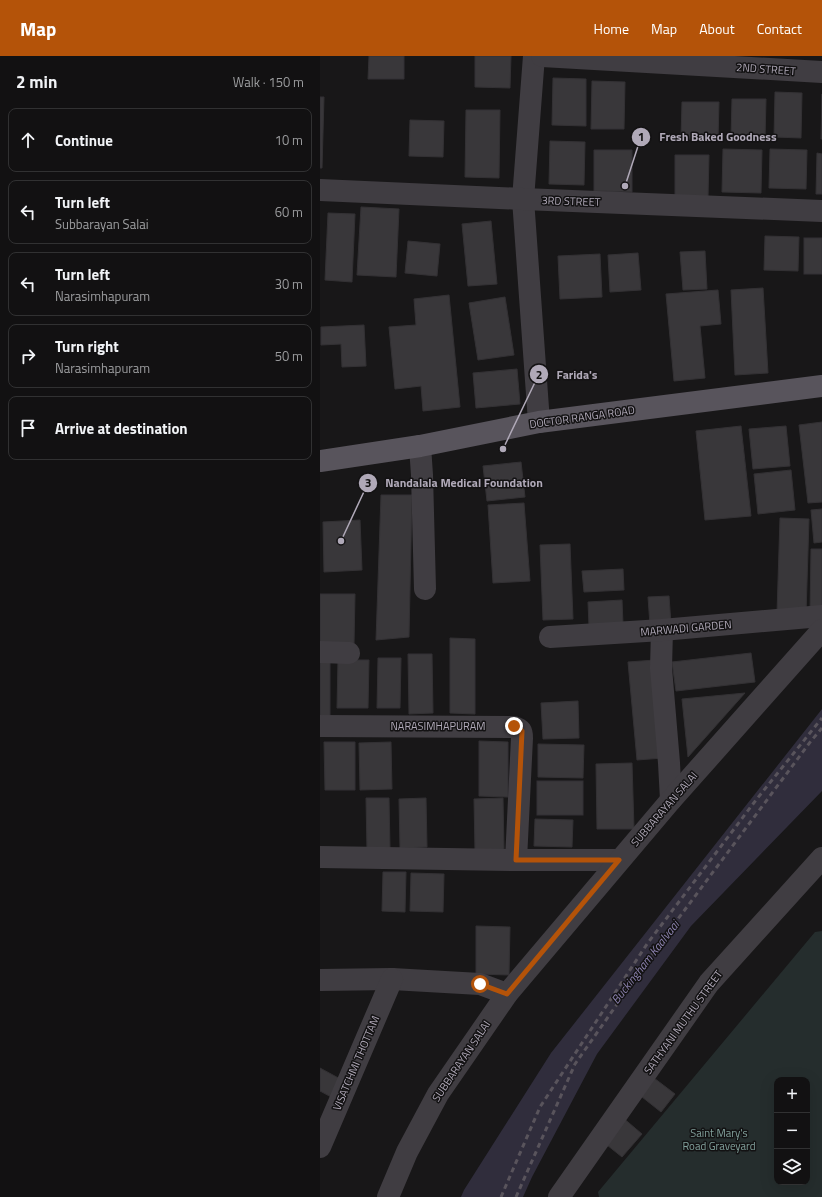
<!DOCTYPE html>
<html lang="en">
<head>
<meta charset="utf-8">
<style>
	body { margin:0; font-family:"Titillium Web",sans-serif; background:#1b1a1b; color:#f1f3f6 }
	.controls { position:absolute; right:12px; bottom:12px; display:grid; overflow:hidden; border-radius:8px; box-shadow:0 4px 16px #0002 }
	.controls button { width:36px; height:36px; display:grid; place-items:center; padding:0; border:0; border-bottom:1px solid #313132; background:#121112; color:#f1f3f6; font:20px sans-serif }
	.stop { position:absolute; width:12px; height:12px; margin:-9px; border:3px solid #b45309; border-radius:50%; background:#fff }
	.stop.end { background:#b45309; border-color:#fff; box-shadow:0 1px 4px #0008 }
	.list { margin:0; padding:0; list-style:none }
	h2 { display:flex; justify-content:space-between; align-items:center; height:52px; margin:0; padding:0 16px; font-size:17px }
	h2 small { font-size:13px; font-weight:400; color:#9c9d9f }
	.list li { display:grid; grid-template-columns:26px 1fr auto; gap:12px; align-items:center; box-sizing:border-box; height:64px; margin:0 8px 8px; padding:0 8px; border:1px solid #313132; border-radius:8px }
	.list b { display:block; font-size:15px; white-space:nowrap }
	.list p { margin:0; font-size:13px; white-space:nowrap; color:#9c9d9f }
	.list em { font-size:13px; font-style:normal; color:#9c9d9f }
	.icon { flex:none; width:22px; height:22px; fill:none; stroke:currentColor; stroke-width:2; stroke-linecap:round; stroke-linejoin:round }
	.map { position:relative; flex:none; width:502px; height:1141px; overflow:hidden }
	header { display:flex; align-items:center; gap:24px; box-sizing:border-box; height:56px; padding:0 20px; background:#b45309; color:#fff }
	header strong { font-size:19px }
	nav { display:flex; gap:22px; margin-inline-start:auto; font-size:14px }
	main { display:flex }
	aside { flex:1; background:#121112 }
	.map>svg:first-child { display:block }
	.green { fill:#252d2d; fill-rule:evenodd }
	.water { fill:#302d3c }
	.building { fill:#39373a; stroke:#333134 }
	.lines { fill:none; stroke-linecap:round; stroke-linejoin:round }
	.minor { stroke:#403d42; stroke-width:22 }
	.major { stroke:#58545c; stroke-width:22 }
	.rail { stroke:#59545c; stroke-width:3; stroke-dasharray:5 4; stroke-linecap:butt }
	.route { stroke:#b45309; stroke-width:5 }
	.labels { text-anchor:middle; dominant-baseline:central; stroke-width:3; stroke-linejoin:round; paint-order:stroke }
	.street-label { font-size:11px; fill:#b0a9b8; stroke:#131213 }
	.park-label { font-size:11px; fill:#82a19c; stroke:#131213 }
	.water-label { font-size:12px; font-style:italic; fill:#8d83b0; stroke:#131213 }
	.leader { fill:none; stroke:#b0a9b8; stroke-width:1.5 }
	.callout-dot { fill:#b0a9b8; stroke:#131213; stroke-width:1.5 }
	.mark-label { font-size:12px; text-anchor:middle; font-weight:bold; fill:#111 }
	.callout-label { font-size:12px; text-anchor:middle; font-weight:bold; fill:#b0a9b8; stroke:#131213; stroke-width:3; stroke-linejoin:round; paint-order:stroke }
</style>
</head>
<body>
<header>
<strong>Map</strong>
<nav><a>Home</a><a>Map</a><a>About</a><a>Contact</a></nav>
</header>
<main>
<aside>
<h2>2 min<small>Walk · 150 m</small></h2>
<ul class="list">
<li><svg class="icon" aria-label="ahead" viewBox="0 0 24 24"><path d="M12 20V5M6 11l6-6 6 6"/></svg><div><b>Continue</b></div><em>10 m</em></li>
<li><svg class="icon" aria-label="left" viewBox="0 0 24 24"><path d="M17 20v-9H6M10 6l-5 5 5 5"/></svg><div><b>Turn left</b><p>Subbarayan Salai</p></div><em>60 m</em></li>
<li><svg class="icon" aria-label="left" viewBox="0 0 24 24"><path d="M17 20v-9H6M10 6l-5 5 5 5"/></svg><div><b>Turn left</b><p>Narasimhapuram</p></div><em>30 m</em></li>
<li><svg class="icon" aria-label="right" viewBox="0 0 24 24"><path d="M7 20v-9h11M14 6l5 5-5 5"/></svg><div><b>Turn right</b><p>Narasimhapuram</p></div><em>50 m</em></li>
<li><svg class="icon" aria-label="arrive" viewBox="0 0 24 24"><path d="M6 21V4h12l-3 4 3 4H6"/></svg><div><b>Arrive at destination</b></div></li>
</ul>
</aside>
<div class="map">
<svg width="502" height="1141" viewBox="0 0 502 1141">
	<rect width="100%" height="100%" fill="#181718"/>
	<path class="green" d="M502 875V1141H279L278 1136 495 876ZM457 1024H487V1126H457Z"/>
	<polygon class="water" points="502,653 502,735 371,870 277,998 212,1121 203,1141 141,1141 144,1134 231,997"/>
	<g class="building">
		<polygon points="49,0 84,0 84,23 48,23"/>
		<polygon points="155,0 191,0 190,32 155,31"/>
		<polygon points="233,22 266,23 266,70 232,69"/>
		<polygon points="272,25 305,26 304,73 271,73"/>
		<polygon points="455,36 482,37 481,82 454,81"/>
		<polygon points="502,38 502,83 501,83"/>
		<polygon points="0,41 4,41 2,112 0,112"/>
		<polygon points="412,43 446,43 445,83 411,82"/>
		<polygon points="362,46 399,46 398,84 361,83"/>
		<polygon points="146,54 180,54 179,122 145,121"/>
		<polygon points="90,64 124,65 123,101 89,100"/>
		<polygon points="230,85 265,86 264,129 229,128"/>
		<polygon points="403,93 442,94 441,137 402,136"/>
		<polygon points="450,93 487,94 486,133 449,132"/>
		<polygon points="274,94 312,94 312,136 274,135"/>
		<polygon points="497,97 502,98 502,138 496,138"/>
		<polygon points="355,99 389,99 388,141 355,140"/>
		<polygon points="41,151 79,153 76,221 37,219"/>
		<polygon points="8,157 35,158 32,226 5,224"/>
		<polygon points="171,165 177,228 148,230 142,168"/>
		<polygon points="445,180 479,181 478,215 444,214"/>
		<rect x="484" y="182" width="18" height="36"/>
		<polygon points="88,185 120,188 117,220 85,217"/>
		<polygon points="385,195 387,233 363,234 360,196"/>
		<polygon points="318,197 321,234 290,236 288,199"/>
		<polygon points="280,198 282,241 240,243 238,200"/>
		<polygon points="443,232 448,317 415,319 411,234"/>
		<polygon points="398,234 401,268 380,270 385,322 354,325 346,238"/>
		<polygon points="129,239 140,351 103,355 101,330 75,333 69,271 96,269 94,243"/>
		<polygon points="185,241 194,299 158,304 149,247"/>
		<polygon points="44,269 46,310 22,311 21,288 1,289 1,271"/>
		<polygon points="197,313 200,348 156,352 153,317"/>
		<polygon points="502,366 502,446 488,447 479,369"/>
		<polygon points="421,370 431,460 385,464 376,375"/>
		<polygon points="466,370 470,410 433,413 429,373"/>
		<polygon points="201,406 205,441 167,445 163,410"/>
		<polygon points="471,414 475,454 438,458 434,418"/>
		<polygon points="61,439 92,439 89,581 56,584"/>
		<polygon points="204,447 210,525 173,527 168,449"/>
		<polygon points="502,453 502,486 494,487 491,454"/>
		<polygon points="460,462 489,463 486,558 457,557"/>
		<polygon points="40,464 42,514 4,516 3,466"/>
		<polygon points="250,488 253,563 223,564 220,489"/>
		<polygon points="491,493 502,493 502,556 490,557"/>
		<polygon points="303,513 304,534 264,536 262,515"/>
		<polygon points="0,538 35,538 34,588 0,588"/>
		<polygon points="349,540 351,568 330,569 328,541"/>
		<polygon points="302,544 303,568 269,570 268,546"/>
		<polygon points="130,582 155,583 155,658 130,657"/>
		<polygon points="431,597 435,626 356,635 352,606"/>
		<polygon points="88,598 112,598 113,657 89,658"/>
		<rect x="0" y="602" width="10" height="61"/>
		<polygon points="58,602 81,602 80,652 57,652"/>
		<polygon points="18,604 49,604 48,652 17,652"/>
		<polygon points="335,604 343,702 317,704 308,606"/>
		<polygon points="425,637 368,701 362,643"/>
		<polygon points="258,645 259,682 223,683 221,647"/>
		<polygon points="159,685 188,686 188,741 159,740"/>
		<polygon points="4,686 35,686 35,734 5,734"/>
		<polygon points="71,686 72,733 40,734 39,687"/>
		<polygon points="218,688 264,689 263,722 218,721"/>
		<polygon points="312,707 314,773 277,773 276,708"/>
		<rect x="217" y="725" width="46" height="34"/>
		<polygon points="46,742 69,742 70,793 47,794"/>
		<polygon points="106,742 107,791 80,792 79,743"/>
		<polygon points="183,742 184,794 155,795 154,743"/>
		<polygon points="215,763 253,764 252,791 214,790"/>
		<polygon points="63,816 86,816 85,856 62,855"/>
		<polygon points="91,817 124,818 123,856 90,855"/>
		<polygon points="156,870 190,871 189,919 156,918"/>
		<polygon points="0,1012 24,1025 15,1043 0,1035"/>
		<polygon points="330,1019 355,1038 341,1056 317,1037"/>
		<polygon points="302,1061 322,1078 302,1101 282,1085"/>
	</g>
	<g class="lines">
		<g class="minor">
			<polyline points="214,0 203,143 219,366"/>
			<polyline points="222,0 502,16"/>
			<polyline points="0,134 203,143 502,155"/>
			<polyline points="100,390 102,419 105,533"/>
			<polyline points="342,574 341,612 349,707 351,744"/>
			<polyline points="230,581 342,574 502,560"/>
			<polyline points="0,596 29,597"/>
			<path d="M0 670 194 671C201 673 202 675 202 682L196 804"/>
			<polyline points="0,801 196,804 299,804"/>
			<polyline points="0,924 72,923 160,928 187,938"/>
			<polyline points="0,1091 72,923"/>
			<polyline points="68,1141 87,1096 118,1038 187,938 351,744 502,574"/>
			<polyline points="239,1141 389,927 502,802"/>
		</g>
		<polyline class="major" points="0,405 100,390 219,366 502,330"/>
		<g class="rail">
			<polyline points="181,1141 220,1051 327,888 436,744 502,662"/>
			<polyline points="196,1141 255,1008 343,883 491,685 502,672"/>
		</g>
	</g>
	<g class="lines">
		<polyline class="route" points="160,928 187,938 299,804 196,804 202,675 199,672 194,670"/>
	</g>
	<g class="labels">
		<g class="street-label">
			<text transform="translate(446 13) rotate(4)">2ND STREET</text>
			<text transform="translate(251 145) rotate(2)">3RD STREET</text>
			<text transform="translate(262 361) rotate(-8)">DOCTOR RANGA ROAD</text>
			<text transform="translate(366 572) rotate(-5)">MARWADI GARDEN</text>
			<text x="118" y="670">NARASIMHAPURAM</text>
			<text transform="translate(344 753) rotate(-49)">SUBBARAYAN SALAI</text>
			<text transform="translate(363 966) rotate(-54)">SATHYANI MUTHU STREET</text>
			<text transform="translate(141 1005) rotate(-56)">SUBBARAYAN SALAI</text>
			<text transform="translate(36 1007) rotate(-67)">VISATCHMI THOTTAM</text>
		</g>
		<g class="park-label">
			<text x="399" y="1077">Saint Mary's<tspan x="399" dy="13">Road Graveyard</tspan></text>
		</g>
		<g class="water-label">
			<text transform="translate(325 906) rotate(-52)">Buckingham Kaalvaai</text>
		</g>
	</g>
	<path class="leader" d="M305 130L321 81M183 393L219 318M21 485L48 427"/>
	<g class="callout-dot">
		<circle cx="305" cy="130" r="4"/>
		<circle cx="183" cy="393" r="4"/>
		<circle cx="21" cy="485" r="4"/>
		<circle cx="321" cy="81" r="10"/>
		<circle cx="219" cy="318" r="10"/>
		<circle cx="48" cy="427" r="10"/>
	</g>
	<g class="mark-label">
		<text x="321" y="85">1</text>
		<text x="219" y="323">2</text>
		<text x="48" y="431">3</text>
	</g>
	<g class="callout-label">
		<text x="398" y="85">Fresh Baked Goodness</text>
		<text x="257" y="323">Farida's</text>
		<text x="144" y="431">Nandalala Medical Foundation</text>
	</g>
</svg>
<div class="controls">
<button>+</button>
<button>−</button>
<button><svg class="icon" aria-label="layers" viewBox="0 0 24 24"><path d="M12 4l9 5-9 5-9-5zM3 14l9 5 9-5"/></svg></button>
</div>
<div class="stop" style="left:160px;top:928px"></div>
<div class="stop end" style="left:194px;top:670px"></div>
</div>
</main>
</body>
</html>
